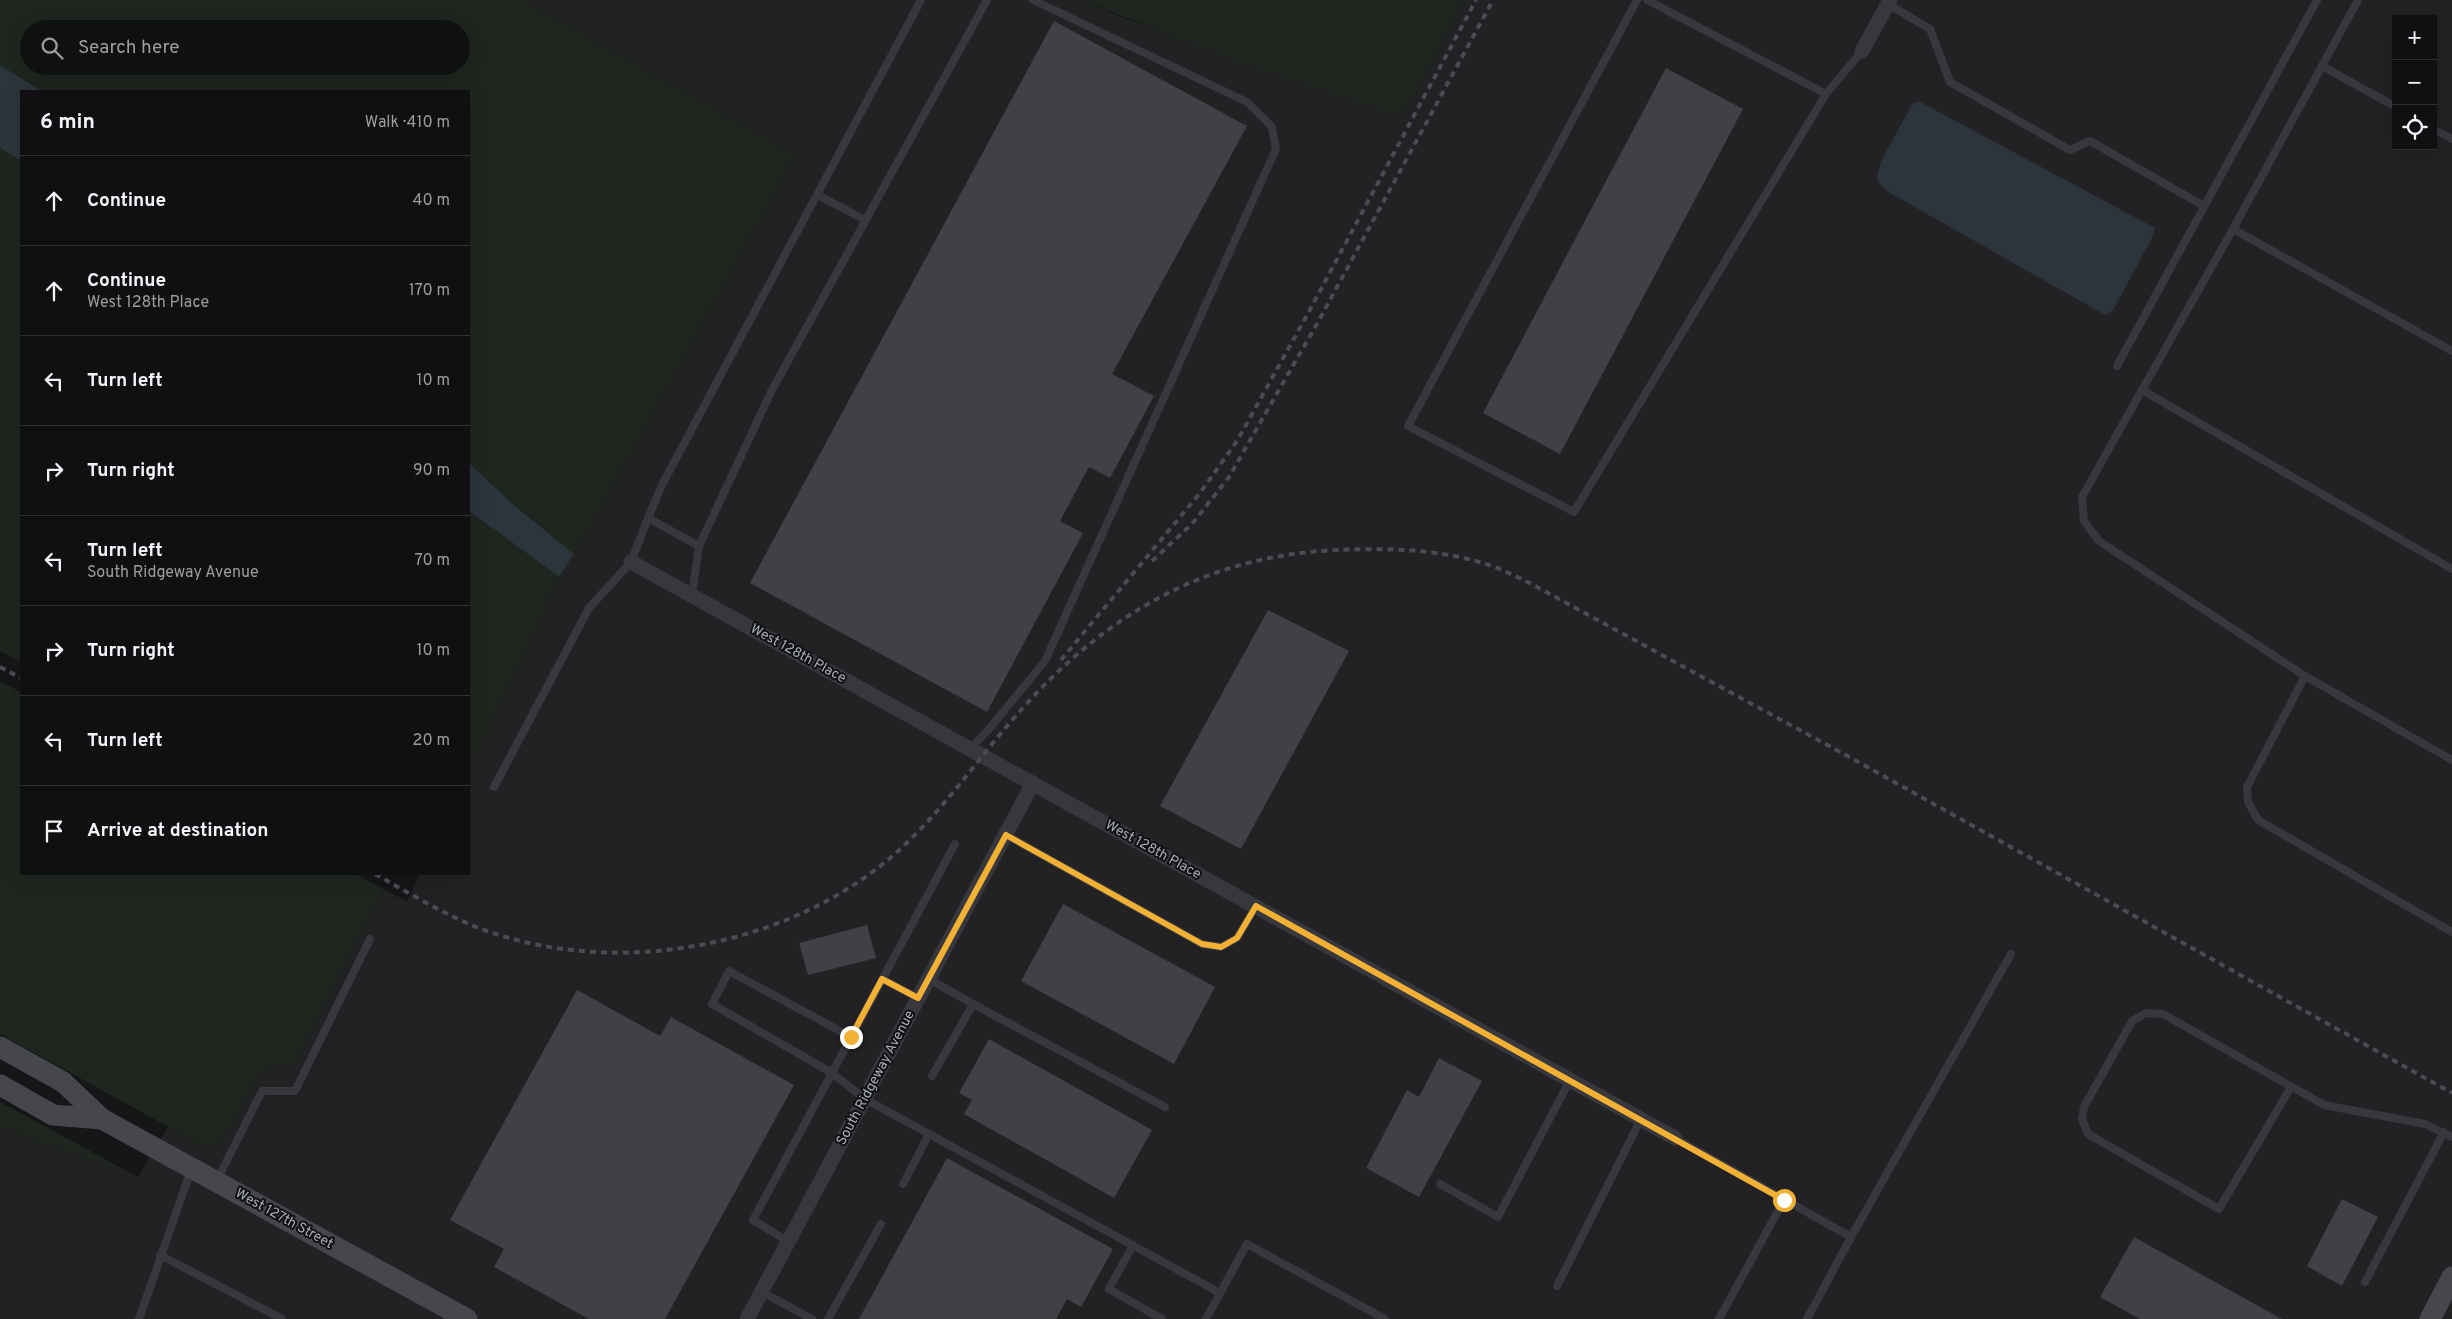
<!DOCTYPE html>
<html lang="en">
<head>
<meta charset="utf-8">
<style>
	body { margin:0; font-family:Overpass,sans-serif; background:#1e1e20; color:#f1f3f6 }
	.controls { position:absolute; right:15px; top:15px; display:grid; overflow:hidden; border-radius:0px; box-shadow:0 5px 20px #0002 }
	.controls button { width:45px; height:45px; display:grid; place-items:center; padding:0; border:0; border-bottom:1px solid #303032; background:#101012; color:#f1f3f6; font:25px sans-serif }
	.stop { position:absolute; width:15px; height:15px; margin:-11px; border:4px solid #f2b134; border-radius:50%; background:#fff }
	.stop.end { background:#f2b134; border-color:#fff; box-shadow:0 1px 5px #0008 }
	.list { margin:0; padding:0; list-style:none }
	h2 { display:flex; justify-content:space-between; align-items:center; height:65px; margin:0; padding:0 20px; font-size:21px }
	h2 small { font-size:16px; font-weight:400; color:#9c9d9f }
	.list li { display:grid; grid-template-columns:32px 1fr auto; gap:15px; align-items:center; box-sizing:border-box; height:90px; padding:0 20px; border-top:1px solid #303032 }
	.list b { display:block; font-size:19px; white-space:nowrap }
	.list p { margin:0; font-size:16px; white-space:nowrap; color:#9c9d9f }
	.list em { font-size:16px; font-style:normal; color:#9c9d9f }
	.icon { flex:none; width:28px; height:28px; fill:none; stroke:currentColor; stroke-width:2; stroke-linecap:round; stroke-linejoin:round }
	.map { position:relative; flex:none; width:2452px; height:1319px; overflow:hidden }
	.search { position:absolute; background:#101012; box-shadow:0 5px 20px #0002; left:20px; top:20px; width:450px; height:55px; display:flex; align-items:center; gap:12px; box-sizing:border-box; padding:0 18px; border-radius:28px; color:#9c9d9f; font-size:19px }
	.panel { position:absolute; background:#101012; box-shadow:0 5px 20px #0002; left:20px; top:90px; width:450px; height:785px; border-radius:0px }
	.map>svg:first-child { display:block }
	.built { fill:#222225; fill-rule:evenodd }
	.green { fill:#1e261f; fill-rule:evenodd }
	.water { fill:#2c353c }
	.building { fill:#404145 }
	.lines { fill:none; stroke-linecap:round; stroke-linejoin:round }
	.service { stroke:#37383d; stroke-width:8 }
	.minor { stroke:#37383d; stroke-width:15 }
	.secondary { stroke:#45474d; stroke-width:21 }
	.rail { stroke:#4a4c52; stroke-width:4; stroke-dasharray:6 5; stroke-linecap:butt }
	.route { stroke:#f2b134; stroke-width:6 }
	.labels { text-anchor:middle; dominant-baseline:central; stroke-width:4; stroke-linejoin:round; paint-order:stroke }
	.street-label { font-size:14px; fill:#a8adb8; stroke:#111113 }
</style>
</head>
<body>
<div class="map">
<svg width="2452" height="1319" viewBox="0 0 2452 1319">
	<rect width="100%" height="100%" fill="#161618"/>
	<path class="built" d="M522 0H1081L1119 16 1401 117 1464 0H2452V1319H0V1127L138 1177 168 1127 201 1145 220 1142 261 1070 295 1061 383 889 407 901 420 874H469V769L559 577 574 554 795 155ZM2396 19H2433V146H2396Z"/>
	<g class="green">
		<path d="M0 0H522L795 155 574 554 514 505 469 463V91H42L0 65ZM29 29H461V66H29Z"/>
		<polygon points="1081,0 1464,0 1401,117 1246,64"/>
		<polygon points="0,148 21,161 21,662 0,651"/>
		<polygon points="469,511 559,577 469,769"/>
		<polygon points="0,681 21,692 21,874 356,874 383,889 295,1062 261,1070 221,1142 201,1145 0,1034"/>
		<polygon points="0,1102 138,1177 0,1127"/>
	</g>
	<g class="water">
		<polygon points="0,65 42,91 21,91 21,161 0,148"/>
		<polygon points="1920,102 2155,228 2151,240 2113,310 2106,315 2098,311 1890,193 1881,186 1877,177 1881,161 1913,103"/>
		<polygon points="469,463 514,505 574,554 559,577 469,511"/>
	</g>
	<g class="building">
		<polygon points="1054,21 1247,126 1112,374 1154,396 1110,478 1089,467 1060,521 1083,533 987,712 750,583"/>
		<polygon points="1666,68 1743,109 1560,454 1483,413"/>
		<polygon points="1268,610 1349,651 1241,849 1160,806"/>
		<polygon points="1063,904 1215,987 1174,1064 1021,981"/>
		<polygon points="867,925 876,958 808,975 799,943"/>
		<polygon points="577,990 660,1036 671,1017 794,1085 665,1319 589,1319 494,1267 504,1249 450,1220"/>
		<polygon points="989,1039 1152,1130 1114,1198 964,1114 972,1100 959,1093"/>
		<polygon points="1439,1058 1482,1081 1419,1197 1366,1168 1407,1090 1419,1097"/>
		<polygon points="947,1158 1113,1249 1081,1307 1067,1299 1056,1319 859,1319"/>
		<polygon points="2342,1199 2378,1217 2342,1286 2307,1266"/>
		<polygon points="2134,1237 2282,1319 2140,1319 2100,1297"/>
	</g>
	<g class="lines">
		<g class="service">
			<polyline points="1637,0 1408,426 1574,512 1826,94 1862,51"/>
			<polyline points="1647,0 1826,94"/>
			<polyline points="2358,0 2233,229 2452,351"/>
			<polyline points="1888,4 1930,29 1950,82 2070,150 2090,141 2204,206"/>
			<polyline points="2322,66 2396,107"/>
			<polyline points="2433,129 2452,139"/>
			<polyline points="818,195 865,220"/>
			<polyline points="2233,229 2142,390 2452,569"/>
			<polyline points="2117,366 2317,0"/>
			<polyline points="2142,390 2082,497 2084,521 2099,541 2305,676 2452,760"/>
			<polyline points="648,518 663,483 921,0"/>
			<polyline points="699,546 771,392 987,0"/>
			<polyline points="2305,676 2247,787 2248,802 2258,820 2452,932"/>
			<polyline points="970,749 989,729 1045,661 1276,149 1272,127 1247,102 1033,0"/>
			<polyline points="494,787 589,608 631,562 648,518 699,546 692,595"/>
			<polyline points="1006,835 1202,944 1221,947 1237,938 1256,906"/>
			<polyline points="882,979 918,998"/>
			<polyline points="929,979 973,1004 932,1076"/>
			<polyline points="973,1004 1165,1107"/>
			<polyline points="851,1037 729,971 712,1004 832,1073 865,1099 1220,1293 1206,1319"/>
			<polyline points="2291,1087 2219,1209 2088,1134 2082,1119 2084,1107 2132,1021 2146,1013 2163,1014 2324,1105 2425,1124 2452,1137"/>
			<polyline points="1675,1138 1851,1237 2011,954"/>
			<polyline points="217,1180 262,1091 295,1091 370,939"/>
			<polyline points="903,1184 929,1134"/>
			<polyline points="1440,1184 1498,1217 1570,1080"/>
			<polyline points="789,1242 753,1220 955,844"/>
			<polyline points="1133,1245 1109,1289 1162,1319"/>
			<polyline points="160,1255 282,1319"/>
			<polyline points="2365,1282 2444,1132"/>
			<polyline points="1557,1286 1641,1119"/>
			<polyline points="762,1292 812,1319"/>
			<polyline points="1220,1293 1247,1244 1385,1319"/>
			<polyline points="139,1319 191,1170"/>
			<polyline points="828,1319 881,1224"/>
			<polyline points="1719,1319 1784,1200"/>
			<polyline points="1807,1319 1851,1237"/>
		</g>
		<g class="minor">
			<polyline points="1862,51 1890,0"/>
			<polyline points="631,562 1675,1138"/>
			<polyline points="747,1319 1033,783"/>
		</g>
		<g class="secondary">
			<polyline points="0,1047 63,1082 102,1119 467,1319"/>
			<polyline points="0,1085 53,1115 102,1119"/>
			<polyline points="2430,1319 2452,1277"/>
		</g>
		<g class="rail">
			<polyline points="1152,561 1192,524 1229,477 1318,322 1493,0"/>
			<polyline points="1061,660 1200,493 1237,441 1306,317 1476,0"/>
			<polyline points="0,667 21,678"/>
			<path d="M375 874C411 894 448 917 487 931 618 977 782 948 889 859 940 816 977 759 1021 710 1106 614 1208 555 1338 550 1385 548 1437 549 1483 563 1502 569 1520 578 1537 587L1853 759 2452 1093"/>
		</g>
	</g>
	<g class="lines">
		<polyline class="route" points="851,1037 882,979 918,998 1006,835 1202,944 1221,947 1237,938 1256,906 1784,1200"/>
	</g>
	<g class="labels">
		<g class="street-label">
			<text transform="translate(798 654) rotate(29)">West 128th Place</text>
			<text transform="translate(1153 850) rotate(29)">West 128th Place</text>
			<text transform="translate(876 1078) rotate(-62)">South Ridgeway Avenue</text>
			<text transform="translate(284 1219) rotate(29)">West 127th Street</text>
		</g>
	</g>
</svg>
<div class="controls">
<button>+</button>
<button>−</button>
<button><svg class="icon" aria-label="locate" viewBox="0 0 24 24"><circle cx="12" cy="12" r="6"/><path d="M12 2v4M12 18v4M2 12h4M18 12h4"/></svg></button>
</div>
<div class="stop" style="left:1784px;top:1200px"></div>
<div class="stop end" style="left:851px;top:1037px"></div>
<div class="search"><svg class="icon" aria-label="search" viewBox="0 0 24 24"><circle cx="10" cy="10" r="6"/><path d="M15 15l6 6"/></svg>Search here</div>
<section class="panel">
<h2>6 min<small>Walk · 410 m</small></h2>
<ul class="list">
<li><svg class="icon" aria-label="ahead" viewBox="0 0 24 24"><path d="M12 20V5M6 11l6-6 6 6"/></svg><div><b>Continue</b></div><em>40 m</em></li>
<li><svg class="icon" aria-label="ahead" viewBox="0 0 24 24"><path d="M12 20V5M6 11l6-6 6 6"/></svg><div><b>Continue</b><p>West 128th Place</p></div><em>170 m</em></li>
<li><svg class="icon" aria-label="left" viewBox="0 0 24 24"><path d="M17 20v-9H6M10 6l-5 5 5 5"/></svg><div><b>Turn left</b></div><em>10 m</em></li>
<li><svg class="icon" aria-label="right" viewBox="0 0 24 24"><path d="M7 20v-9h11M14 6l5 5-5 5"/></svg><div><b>Turn right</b></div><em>90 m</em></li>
<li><svg class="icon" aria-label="left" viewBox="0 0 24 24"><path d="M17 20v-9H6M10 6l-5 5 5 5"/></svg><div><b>Turn left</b><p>South Ridgeway Avenue</p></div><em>70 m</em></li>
<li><svg class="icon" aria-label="right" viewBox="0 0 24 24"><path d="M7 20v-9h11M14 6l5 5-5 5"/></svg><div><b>Turn right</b></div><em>10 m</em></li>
<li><svg class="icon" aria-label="left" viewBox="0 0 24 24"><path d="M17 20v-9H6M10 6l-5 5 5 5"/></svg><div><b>Turn left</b></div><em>20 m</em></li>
<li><svg class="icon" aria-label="arrive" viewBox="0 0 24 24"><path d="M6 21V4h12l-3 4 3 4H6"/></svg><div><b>Arrive at destination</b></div></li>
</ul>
</section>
</div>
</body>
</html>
